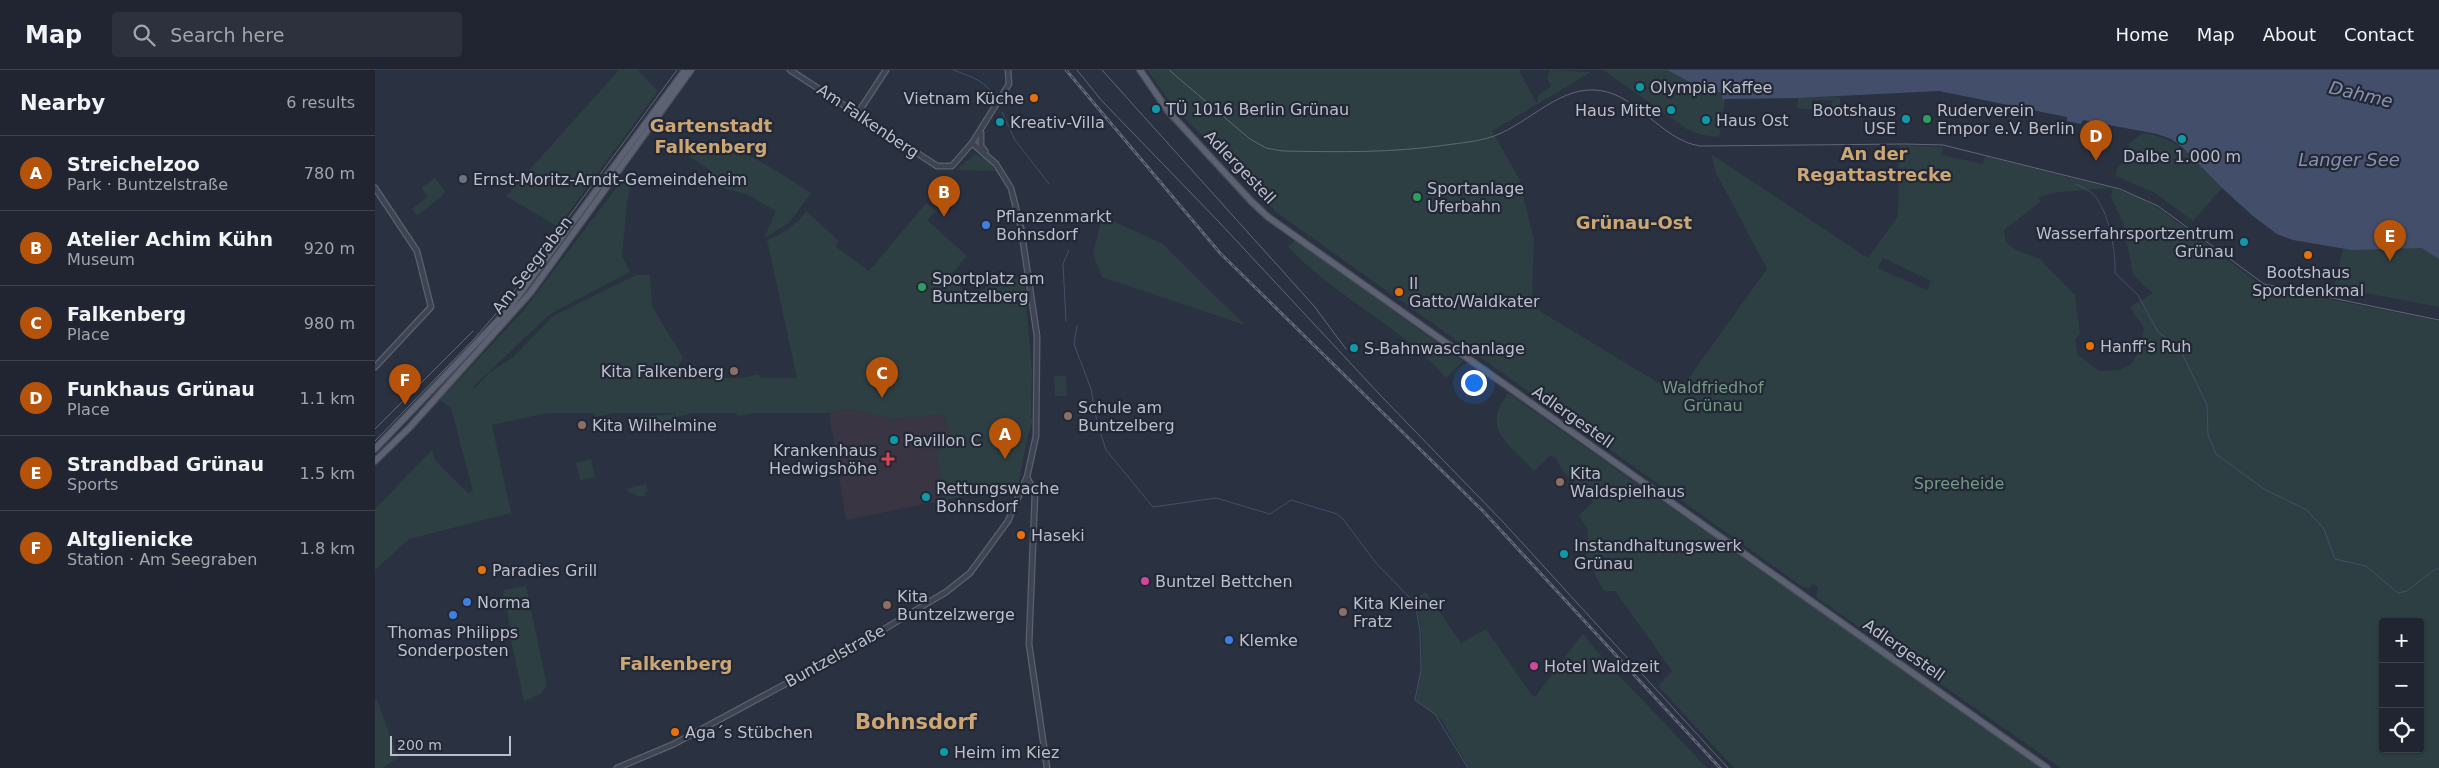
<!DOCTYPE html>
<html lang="en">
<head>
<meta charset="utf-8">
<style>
	body { margin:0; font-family:"DejaVu Sans",sans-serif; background:#2d313d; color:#f1f3f6 }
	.controls { position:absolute; right:15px; bottom:15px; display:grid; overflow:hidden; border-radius:5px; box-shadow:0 1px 4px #0004 }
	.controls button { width:45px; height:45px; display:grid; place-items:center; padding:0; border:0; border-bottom:1px solid #3d424d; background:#202531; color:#f1f3f6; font:25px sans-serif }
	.scale { position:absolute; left:15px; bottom:12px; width:121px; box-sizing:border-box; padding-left:5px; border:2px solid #bbbfcb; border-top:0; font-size:14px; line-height:18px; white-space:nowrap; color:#bbbfcb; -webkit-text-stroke:4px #232836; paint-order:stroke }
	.you { position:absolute; left:1098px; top:312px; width:18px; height:18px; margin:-12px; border:4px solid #fff; border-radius:50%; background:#1a73e8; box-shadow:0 0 0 8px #1a73e833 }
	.badge { display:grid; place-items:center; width:32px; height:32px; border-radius:50%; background:#b45309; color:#fff; font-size:16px; font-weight:700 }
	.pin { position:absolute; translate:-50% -41px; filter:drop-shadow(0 1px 2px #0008) }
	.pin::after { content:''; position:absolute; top:26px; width:18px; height:15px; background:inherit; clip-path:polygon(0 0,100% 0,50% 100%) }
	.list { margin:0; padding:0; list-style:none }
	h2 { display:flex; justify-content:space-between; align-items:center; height:65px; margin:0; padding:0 20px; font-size:21px }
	h2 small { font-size:16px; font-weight:400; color:#a2a5ab }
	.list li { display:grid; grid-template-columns:32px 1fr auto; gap:15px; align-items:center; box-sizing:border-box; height:75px; padding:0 20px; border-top:1px solid #3d424d }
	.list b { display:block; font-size:19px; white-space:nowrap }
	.list p { margin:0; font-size:16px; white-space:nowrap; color:#a2a5ab }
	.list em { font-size:16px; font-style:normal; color:#a2a5ab }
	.icon { flex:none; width:28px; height:28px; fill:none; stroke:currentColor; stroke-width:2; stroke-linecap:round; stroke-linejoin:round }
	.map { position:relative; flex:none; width:2064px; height:698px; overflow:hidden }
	header { display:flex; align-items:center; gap:30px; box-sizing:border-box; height:70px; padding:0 25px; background:#202531; border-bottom:1px solid #3d424d }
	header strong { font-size:24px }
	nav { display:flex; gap:28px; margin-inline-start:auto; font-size:18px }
	.search { width:350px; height:45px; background:#2d313d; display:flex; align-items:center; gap:12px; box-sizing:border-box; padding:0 18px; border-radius:5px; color:#a2a5ab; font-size:19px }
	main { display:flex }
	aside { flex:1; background:#202531 }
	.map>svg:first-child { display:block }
	.medical { fill:#393543 }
	.green { fill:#2d3f43; fill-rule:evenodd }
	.water { fill:#434f6a }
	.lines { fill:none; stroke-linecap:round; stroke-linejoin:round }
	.stream { stroke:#434f6a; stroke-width:1 }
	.minor-casing { stroke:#5c616e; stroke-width:7 }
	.major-casing { stroke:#484c5a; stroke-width:8 }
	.minor { stroke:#3e4451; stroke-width:4.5 }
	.major { stroke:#5c6271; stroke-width:5.5 }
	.tram { stroke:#616777; stroke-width:1 }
	.rail-casing { stroke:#616777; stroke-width:3 }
	.rail { stroke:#232836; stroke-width:1; stroke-dasharray:4; stroke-linecap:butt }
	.culture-dot { fill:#0f9aa8; stroke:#232836; stroke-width:2 }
	.food-dot { fill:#e8710a; stroke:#232836; stroke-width:2 }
	.leisure-dot { fill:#2e9e5b; stroke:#232836; stroke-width:2 }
	.worship-dot { fill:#6b7280; stroke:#232836; stroke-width:2 }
	.shop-dot { fill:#3f7fe0; stroke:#232836; stroke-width:2 }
	.education-dot { fill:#8d6e63; stroke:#232836; stroke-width:2 }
	.health-dot { fill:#e0444e; stroke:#232836; stroke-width:2 }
	.hotel-dot { fill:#d1479c; stroke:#232836; stroke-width:2 }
	.labels { text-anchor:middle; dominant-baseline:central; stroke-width:4.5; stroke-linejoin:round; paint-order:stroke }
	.poi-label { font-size:16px; fill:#bbbfcb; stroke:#232836; text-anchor:start }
	.street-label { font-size:16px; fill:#bbbfcb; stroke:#232836 }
	.park-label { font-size:16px; fill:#759982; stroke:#232836 }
	.water-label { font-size:18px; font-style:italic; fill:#8692af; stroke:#232836 }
	.neighbourhood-label { font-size:18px; font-weight:bold; fill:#cca675; stroke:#232836 }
	.district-label { font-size:21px; font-weight:bold; fill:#cca675; stroke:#232836 }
</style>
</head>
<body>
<header>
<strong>Map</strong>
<div class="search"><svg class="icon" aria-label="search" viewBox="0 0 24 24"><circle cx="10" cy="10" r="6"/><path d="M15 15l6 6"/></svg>Search here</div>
<nav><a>Home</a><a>Map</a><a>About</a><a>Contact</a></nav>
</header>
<main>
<aside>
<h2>Nearby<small>6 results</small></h2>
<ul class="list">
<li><span class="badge">A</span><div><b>Streichelzoo</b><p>Park · Buntzelstraße</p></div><em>780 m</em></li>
<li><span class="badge">B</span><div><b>Atelier Achim Kühn</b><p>Museum</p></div><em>920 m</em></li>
<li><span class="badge">C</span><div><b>Falkenberg</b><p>Place</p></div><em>980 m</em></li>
<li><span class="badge">D</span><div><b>Funkhaus Grünau</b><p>Place</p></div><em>1.1 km</em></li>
<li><span class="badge">E</span><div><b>Strandbad Grünau</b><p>Sports</p></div><em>1.5 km</em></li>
<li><span class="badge">F</span><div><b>Altglienicke</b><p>Station · Am Seegraben</p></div><em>1.8 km</em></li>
</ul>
</aside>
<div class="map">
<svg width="2064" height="698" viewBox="0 0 2064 698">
	<rect width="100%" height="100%" fill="#2a3141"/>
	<polygon class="medical" points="474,339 516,349 570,344 576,375 561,381 570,430 471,450 454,343"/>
	<g class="green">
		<polygon points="244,0 263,0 283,21 183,157 131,126"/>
		<path d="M772 0H1144L1162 34 1163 26 1176 16 1172 8 1175 0 1216 2 1117 61 1144 108 1159 170 1157 231 1166 242 1302 324 1392 199 1341 103 1336 84 1493 188 1523 146 1524 75 1568 77 1567 85 1608 94 1610 86 1737 118 1684 122 1664 127 1665 132 1629 160 1631 172 1641 180 1665 189 1700 225 1705 263 1700 271 1703 285 1724 301 1745 300 1757 293 1764 281 1769 259 1755 237 1778 223 1768 215 1758 204 1748 153 1736 127 1738 118 1768 129 1786 140 1887 216 2064 251V698H1686L1441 527 1443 517 1438 514 1434 518 1428 517 901 142 797 35ZM1508 188 1556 211 1552 220 1503 198ZM2008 552H2045V679H2008Z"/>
		<polygon points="1228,0 1292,0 1324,17 1347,23 1346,29 1350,29 1344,67 1327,65 1312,59"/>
		<polygon points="1465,27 1465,40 1457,40 1457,30 1437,30 1437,40 1422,38 1423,28"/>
		<path d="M1768 63C1806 68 1822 92 1847 118L1818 151 1780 123 1741 106 1742 99 1752 88 1754 73Z"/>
		<path d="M327 69 338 76 340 74C375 81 406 104 436 123L414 153 389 168 401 141 371 124 333 114 335 100 315 87Z"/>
		<polygon points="600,84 611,89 621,101 581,100"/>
		<polygon points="60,108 70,121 68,125 42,146 37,139 53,127 46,118"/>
		<path d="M248 109 257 114 252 131 247 186 255 202 175 244 98 317 99 319 115 302 137 288 178 246 261 205H275L277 236 308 288 303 296V308L332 304 333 308H368L384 304 385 308H422L392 170C408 164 421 155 431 141L464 171 460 176 494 201 551 133 561 141 552 150 592 186 574 207 597 227 617 213 649 207 657 301 656 347 658 351 653 364 643 416 570 430 561 381 576 375 570 344 516 349 474 339 454 343H378L362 346 361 343H318L301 347 300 343H239L220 347 219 343H172L117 355 136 443 34 469 0 500V439L57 380 60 390 93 423 98 422 76 338 65 330 148 241Z"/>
		<polygon points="727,146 788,174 870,255 727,207 718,184"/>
		<path d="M920 170 932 179 1088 291 1071 308C1025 255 960 227 913 177Z"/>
		<polygon points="1970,170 2064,175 2064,237 1959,217"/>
		<polygon points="679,306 691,306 692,326 680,326"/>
		<path d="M1133 323 1667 698H1359L1283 616 1297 601 1240 521H1230L1225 515 1211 485 1213 461 1204 445 1218 432C1210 419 1196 412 1187 400 1183 394 1183 387 1175 386L1159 401 1157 399C1132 371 1106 360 1133 323Z"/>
		<polygon points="299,344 300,350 266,356 264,347"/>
		<polygon points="216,389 220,407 205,410 201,393"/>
		<polygon points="271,414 273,422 270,422 271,426 262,426 252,421 251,419"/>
		<polygon points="151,516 172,616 165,624 149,631 134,561 136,561 128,520"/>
		<path d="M1051 522 1086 573 1111 559 1156 624 1160 627 1208 563 1222 582 1332 698H1094L1066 649 1041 630C1048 597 1051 560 1039 529Z"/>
		<polygon points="0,630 2,630 23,688 7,698 0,698"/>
	</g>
	<polygon class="water" points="1292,0 2064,0 2064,189 2047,178 1977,180 1918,170 1902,164 1878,146 1847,118 1808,78 1796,69 1782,64 1708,50 1706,54 1692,51 1692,47 1564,21 1423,28 1347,29 1347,23 1324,17"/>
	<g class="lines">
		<g class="stream">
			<path d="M578 0C595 6 612 11 620 28"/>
			<polyline points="627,42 640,70 674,114"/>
			<path d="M1701 114C1706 117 1714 120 1718 124 1734 140 1741 182 1740 203L1763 225 1783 262 1804 277 1832 335 1833 365 1841 384 1889 419 1932 440 1949 459 1960 489 1991 496 2023 523 2032 521 2060 499H2064"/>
			<polyline points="691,251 688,194 694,180"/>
			<polyline points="702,256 699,274 716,319 722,352 731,380 778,437 841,428 895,444 916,430 962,444 968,449 1001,493 1040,533 1045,560 1046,600 1040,630 1060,644 1093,698"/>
		</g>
		<defs>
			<g id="minor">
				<polyline points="415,0 562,96 577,96 597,73 634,14 633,0"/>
				<polyline points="483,43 511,0"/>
				<polyline points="606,63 606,76 610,81"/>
				<polyline points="0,118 42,181 56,237 0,297"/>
				<polyline points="652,407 660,423 654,574 672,698"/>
				<polyline points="242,698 299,674 481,576 571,522 595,503 633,451 652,407 661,366 662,266 646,158 636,118 621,94 597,73"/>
			</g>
			<g id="major">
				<polyline points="765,0 793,41 876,131 893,147 1672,698"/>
				<polyline points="0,379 133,240 310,0"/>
				<polyline points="0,391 35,357 156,222 316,0"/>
			</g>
		</defs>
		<use href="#minor" class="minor-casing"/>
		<use href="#major" class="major-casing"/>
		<use href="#minor" class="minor"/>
		<use href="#major" class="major"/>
		<g class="tram">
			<polyline points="702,0 727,31 844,152 1007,327 1129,453 1353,698"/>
			<polyline points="727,0 939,236 971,279"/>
			<path d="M794 0 875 69 891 78 908 81C963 82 1017 83 1071 75 1085 73 1099 72 1113 68 1149 58 1181 18 1219 20 1261 21 1285 70 1325 76L1530 74 1568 75 1745 119 1783 136 1889 214 2064 250"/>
			<polyline points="0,359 98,261"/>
			<polyline points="0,371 100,268 131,232 302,0"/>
		</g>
		<defs>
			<polyline id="rail" points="691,0 845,183 1107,440 1345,698"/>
		</defs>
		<use href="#rail" class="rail-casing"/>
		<use href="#rail" class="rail"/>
	</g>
	<g class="culture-dot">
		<circle cx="1265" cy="17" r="5"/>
		<circle cx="781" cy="39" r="5"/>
		<circle cx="1296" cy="40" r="5"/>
		<circle cx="1531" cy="49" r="5"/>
		<circle cx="1331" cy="50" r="5"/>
		<circle cx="625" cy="52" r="5"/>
		<circle cx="1807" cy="69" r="5"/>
		<circle cx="1869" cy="172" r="5"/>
		<circle cx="979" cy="278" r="5"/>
		<circle cx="519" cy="370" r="5"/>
		<circle cx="551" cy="427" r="5"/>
		<circle cx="1189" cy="484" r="5"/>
		<circle cx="569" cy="682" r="5"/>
	</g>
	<g class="food-dot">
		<circle cx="659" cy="28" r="5"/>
		<circle cx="1933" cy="185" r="5"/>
		<circle cx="1024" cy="222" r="5"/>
		<circle cx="1715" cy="276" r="5"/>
		<circle cx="646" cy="465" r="5"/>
		<circle cx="107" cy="500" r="5"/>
		<circle cx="300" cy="662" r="5"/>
	</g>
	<g class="leisure-dot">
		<circle cx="1552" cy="49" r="5"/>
		<circle cx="1042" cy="127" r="5"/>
		<circle cx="547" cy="217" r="5"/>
	</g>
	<circle class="worship-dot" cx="88" cy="109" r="5"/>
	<g class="shop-dot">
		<circle cx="611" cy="155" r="5"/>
		<circle cx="92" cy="532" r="5"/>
		<circle cx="78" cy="545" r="5"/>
		<circle cx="854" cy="570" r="5"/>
	</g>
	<g class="education-dot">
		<circle cx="359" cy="301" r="5"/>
		<circle cx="693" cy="346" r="5"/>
		<circle cx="207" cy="355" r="5"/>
		<circle cx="1185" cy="412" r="5"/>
		<circle cx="512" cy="535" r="5"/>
		<circle cx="968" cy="542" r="5"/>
	</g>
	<path class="health-dot" d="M510.5 381.5h5v5h5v5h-5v5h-5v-5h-5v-5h5z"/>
	<g class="hotel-dot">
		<circle cx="770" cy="511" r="5"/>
		<circle cx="1159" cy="596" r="5"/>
	</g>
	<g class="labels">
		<g class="poi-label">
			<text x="1275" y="17">Olympia Kaffee</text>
			<text x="649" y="28" text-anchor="end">Vietnam Küche</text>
			<text x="791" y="39">TÜ 1016 Berlin Grünau</text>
			<text x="1286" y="40" text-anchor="end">Haus Mitte</text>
			<text x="1521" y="40" text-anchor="end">Bootshaus<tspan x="1521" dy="18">USE</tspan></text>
			<text x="1562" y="40">Ruderverein<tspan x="1562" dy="18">Empor e.V. Berlin</tspan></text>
			<text x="1341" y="50">Haus Ost</text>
			<text x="635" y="52">Kreativ-Villa</text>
			<text x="1807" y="86" text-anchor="middle">Dalbe 1.000 m</text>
			<text x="98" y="109">Ernst-Moritz-Arndt-Gemeindeheim</text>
			<text x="1052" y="118">Sportanlage<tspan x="1052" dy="18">Uferbahn</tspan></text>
			<text x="621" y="146">Pflanzenmarkt<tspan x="621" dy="18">Bohnsdorf</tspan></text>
			<text x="1859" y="163" text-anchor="end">Wasserfahrsportzentrum<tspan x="1859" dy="18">Grünau</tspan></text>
			<text x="1933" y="202" text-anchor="middle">Bootshaus<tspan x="1933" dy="18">Sportdenkmal</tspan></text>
			<text x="557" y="208">Sportplatz am<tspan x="557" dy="18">Buntzelberg</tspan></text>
			<text x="1034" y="213">Il<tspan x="1034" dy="18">Gatto/Waldkater</tspan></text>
			<text x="1725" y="276">Hanff's Ruh</text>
			<text x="989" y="278">S-Bahnwaschanlage</text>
			<text x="349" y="301" text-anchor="end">Kita Falkenberg</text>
			<text x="703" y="337">Schule am<tspan x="703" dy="18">Buntzelberg</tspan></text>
			<text x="217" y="355">Kita Wilhelmine</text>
			<text x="529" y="370">Pavillon C</text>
			<text x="502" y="380" text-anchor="end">Krankenhaus<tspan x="502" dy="18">Hedwigshöhe</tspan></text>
			<text x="1195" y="403">Kita<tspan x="1195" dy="18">Waldspielhaus</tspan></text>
			<text x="561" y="418">Rettungswache<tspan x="561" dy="18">Bohnsdorf</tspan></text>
			<text x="656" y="465">Haseki</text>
			<text x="1199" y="475">Instandhaltungswerk<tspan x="1199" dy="18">Grünau</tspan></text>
			<text x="117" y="500">Paradies Grill</text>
			<text x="780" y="511">Buntzel Bettchen</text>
			<text x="522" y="526">Kita<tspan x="522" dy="18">Buntzelzwerge</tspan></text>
			<text x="102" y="532">Norma</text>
			<text x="978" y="533">Kita Kleiner<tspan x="978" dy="18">Fratz</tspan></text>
			<text x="78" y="562" text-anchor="middle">Thomas Philipps<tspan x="78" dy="18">Sonderposten</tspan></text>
			<text x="864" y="570">Klemke</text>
			<text x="1169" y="596">Hotel Waldzeit</text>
			<text x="310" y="662">Aga´s Stübchen</text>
			<text x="579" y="682">Heim im Kiez</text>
		</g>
		<g class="street-label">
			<text transform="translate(493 51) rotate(34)">Am Falkenberg</text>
			<text transform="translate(865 97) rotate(46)">Adlergestell</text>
			<text transform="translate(157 195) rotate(-52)">Am Seegraben</text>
			<text transform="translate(1198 347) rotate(35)">Adlergestell</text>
			<text transform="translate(1529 580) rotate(35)">Adlergestell</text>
			<text transform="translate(460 586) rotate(-29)">Buntzelstraße</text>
		</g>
		<g class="park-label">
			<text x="1338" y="317">Waldfriedhof<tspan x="1338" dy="18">Grünau</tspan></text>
			<text x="1584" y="413">Spreeheide</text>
		</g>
		<g class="water-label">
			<text transform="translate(1986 24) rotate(13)">Dahme</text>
			<text x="1974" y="89">Langer See</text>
		</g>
		<g class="neighbourhood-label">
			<text x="336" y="55">Gartenstadt<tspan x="336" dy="21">Falkenberg</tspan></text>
			<text x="1499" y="83">An der<tspan x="1499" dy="21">Regattastrecke</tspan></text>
			<text x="1259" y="152">Grünau-Ost</text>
			<text x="301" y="593">Falkenberg</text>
		</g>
		<g class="district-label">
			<text x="541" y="652">Bohnsdorf</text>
		</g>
	</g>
</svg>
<div class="controls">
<button>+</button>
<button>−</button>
<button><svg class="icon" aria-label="locate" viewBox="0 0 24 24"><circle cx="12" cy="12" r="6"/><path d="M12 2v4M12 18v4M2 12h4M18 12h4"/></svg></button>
</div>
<div class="scale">200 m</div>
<div class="you"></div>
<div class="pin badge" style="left:630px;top:389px">A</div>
<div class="pin badge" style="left:569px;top:147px">B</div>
<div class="pin badge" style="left:507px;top:328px">C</div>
<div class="pin badge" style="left:1721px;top:91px">D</div>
<div class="pin badge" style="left:2015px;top:191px">E</div>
<div class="pin badge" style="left:30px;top:335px">F</div>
</div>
</main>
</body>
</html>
